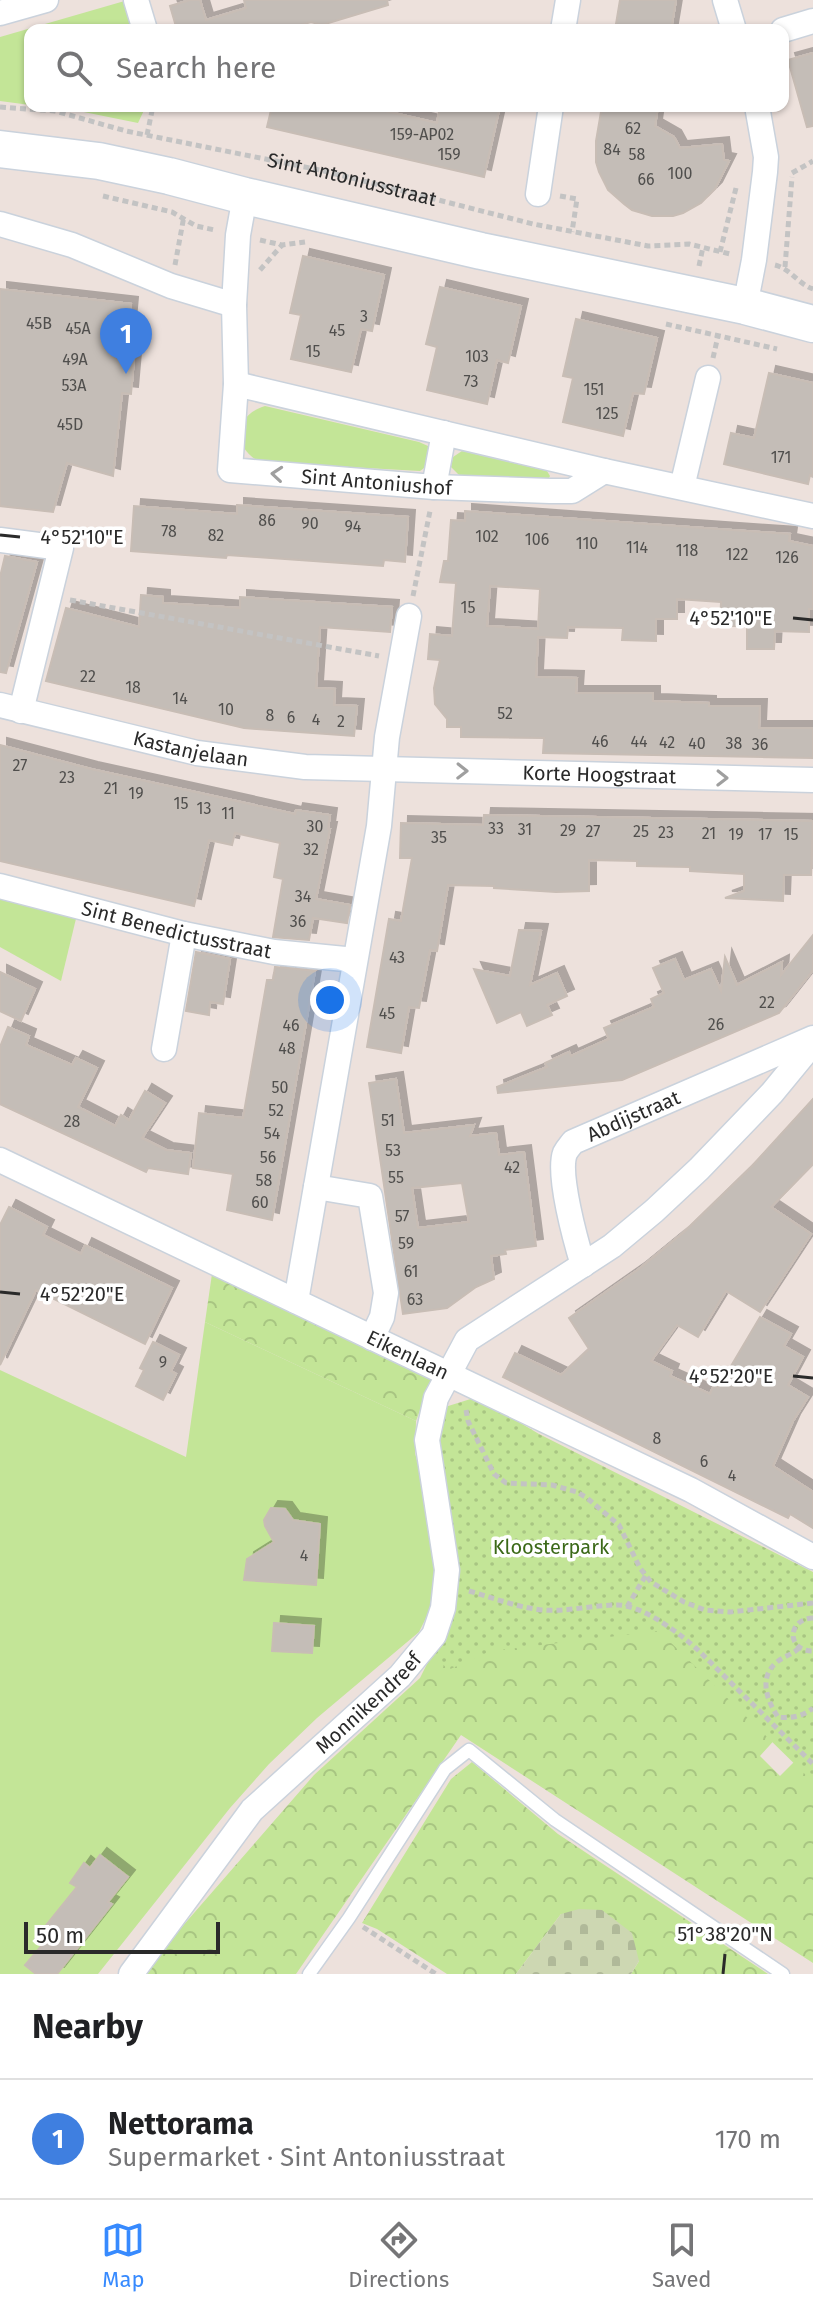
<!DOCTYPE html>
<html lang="en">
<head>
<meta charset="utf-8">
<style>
	body { margin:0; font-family:"Fira Sans",sans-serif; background:#f6f6f6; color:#202124 }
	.scale { position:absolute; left:24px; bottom:20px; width:196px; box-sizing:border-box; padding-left:8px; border:4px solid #2a2a2a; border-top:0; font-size:22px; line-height:28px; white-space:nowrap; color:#2a2a2a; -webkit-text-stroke:6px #fff; paint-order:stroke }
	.you { position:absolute; left:330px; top:1000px; width:28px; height:28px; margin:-20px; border:6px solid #fff; border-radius:50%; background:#1a73e8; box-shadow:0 0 0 12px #1a73e833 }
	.badge { display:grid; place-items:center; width:52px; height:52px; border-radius:50%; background:#378afe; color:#fff; font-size:26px; font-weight:700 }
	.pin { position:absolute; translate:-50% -66px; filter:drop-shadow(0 2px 4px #0008) }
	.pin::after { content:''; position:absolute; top:42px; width:28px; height:24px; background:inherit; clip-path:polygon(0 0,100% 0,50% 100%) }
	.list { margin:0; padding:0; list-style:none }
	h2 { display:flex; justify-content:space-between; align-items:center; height:104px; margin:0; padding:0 32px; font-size:34px }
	h2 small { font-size:26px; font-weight:400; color:#757577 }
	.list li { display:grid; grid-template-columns:52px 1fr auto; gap:24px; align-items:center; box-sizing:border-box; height:120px; padding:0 32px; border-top:2px solid #e0e0e0 }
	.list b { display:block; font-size:30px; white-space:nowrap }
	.list p { margin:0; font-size:26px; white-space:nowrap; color:#757577 }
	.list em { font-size:26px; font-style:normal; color:#757577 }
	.icon { flex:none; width:44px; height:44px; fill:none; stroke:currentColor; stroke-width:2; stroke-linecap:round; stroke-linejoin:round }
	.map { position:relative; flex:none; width:813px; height:1974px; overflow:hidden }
	.search { position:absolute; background:#fff; box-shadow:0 2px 6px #0004; left:24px; right:24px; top:24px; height:88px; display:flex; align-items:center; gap:20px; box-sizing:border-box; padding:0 28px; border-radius:16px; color:#757577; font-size:30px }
	.sheet { height:224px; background:#fff }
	nav { display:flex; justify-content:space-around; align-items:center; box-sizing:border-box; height:112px; border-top:2px solid #e0e0e0; background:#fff; font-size:22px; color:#757577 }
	nav a { display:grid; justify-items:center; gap:4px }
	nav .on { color:#378afe }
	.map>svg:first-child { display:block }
	.grass { fill:#c3e597 }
	.forest { fill:url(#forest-crowns) }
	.cemetery { fill:url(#cemetery-stones) }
	.park { fill:url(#park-dots) }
	.building { fill:#c4bdb7; stroke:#c8bdb5; stroke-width:2; fill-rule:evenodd; filter:url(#shadow) }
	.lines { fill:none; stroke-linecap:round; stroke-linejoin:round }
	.lane-casing { stroke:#cad2dc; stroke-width:15 }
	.street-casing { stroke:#cad2dc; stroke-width:27 }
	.secondary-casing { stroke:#cad2dc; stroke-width:39 }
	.path { stroke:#c3c3c3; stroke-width:5; stroke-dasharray:6 4; stroke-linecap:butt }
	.lane { stroke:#fff; stroke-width:12 }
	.street { stroke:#fff; stroke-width:24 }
	.secondary { stroke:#fff; stroke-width:36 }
	.oneway { stroke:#9f9f9f }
	.ticks { fill:none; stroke:#2a2a2a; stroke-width:3 }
	.labels { text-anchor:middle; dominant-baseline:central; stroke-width:7; stroke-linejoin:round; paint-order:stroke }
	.number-label { font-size:16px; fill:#504f4d }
	.street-label { font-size:20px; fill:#2a2a2a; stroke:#fff }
	.park-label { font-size:20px; fill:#3b6918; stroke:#fff }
	.ticks-label { font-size:20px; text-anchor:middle; fill:#2a2a2a; stroke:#fff; stroke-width:7; stroke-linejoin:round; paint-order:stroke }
</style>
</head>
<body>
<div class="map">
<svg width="813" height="1974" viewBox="0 0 813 1974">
	<defs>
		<pattern id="forest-crowns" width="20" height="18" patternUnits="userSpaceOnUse" patternTransform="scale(2)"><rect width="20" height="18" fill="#c3e597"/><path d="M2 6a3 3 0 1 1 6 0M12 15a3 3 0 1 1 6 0" fill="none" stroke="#a8c582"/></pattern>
		<pattern id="cemetery-stones" width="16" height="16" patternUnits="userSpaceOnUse" patternTransform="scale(2)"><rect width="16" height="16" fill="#cdd7b2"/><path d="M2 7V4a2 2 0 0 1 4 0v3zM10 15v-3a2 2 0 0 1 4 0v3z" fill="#b0b999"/></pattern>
		<pattern id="park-dots" width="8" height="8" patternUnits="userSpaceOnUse" patternTransform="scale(2)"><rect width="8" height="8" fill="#c3e597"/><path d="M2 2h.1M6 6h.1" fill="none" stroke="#a8c582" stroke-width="1.8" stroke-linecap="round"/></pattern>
		<filter id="shadow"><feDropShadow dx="7" dy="-7" stdDeviation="0" flood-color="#0004"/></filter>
	</defs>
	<rect width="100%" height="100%" fill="#ede1dc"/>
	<g class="grass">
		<polygon points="128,0 137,30 30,30 30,105 0,101 0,37"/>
		<polygon points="42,106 146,106 138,123 74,110"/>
		<path d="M265 406 419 442 428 446C432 458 431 464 420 471L259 462C231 445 234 416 265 406Z"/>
		<polygon points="462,451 547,471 550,476 547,482 459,475 451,467 453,457"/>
		<polygon points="0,882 80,902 61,981 0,947"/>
		<polygon points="205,1322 416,1421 415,1453 436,1533 437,1573 433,1604 419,1632 317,1718 269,1764 230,1808 98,1974 0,1974 0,1370 186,1457"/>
	</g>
	<g class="forest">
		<polygon points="213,1267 435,1370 416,1421 205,1322"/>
		<polygon points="449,1620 653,1621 779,1735 760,1756 780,1776 800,1756 813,1769 813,1963 461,1735 296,1974 145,1974 174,1936 314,1775 420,1678"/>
		<polygon points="472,1762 558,1834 768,1974 631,1974 639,1961 561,1914 516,1974 447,1974 377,1929 362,1923 451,1779"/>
	</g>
	<polygon class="cemetery" points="579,1909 602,1910 632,1933 639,1961 631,1974 516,1974 561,1914"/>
	<polygon class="park" points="477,1397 539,1434 813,1572 813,1782 659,1631 491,1651 448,1670 435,1655 453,1607 437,1430 445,1407"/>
	<g class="building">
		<polygon points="190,0 200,0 206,20 246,8 244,0 387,0 388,5 322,25 311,22 283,30 177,30 170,6"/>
		<polygon points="620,0 676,0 671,30 615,30"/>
		<polygon points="813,53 813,126 807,127 788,60"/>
		<polygon points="272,106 364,106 437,123 440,106 500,106 484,177 267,127"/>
		<polygon points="602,106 658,106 655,126 674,137 680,148 722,144 724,160 729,161 715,189 701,203 683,213 673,216 652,216 632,210 624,204 608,190 599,172 596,162 596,141"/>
		<polygon points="303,256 384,275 372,331 361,329 351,372 291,359 301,315 290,313"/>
		<polygon points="440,287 521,306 508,363 497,360 487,404 427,390 437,347 426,344"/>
		<polygon points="0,289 131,304 126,358 134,359 131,394 122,393 113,476 67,463 53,512 0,506"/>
		<polygon points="576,319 657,338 644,394 633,393 623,436 563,422 573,378 563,376"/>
		<polygon points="769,373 813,383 813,476 810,475 808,484 724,464 731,433 754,438"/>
		<polygon points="237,505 408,517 405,562 384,560 383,566 227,555 226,558 131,551 134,506 237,514"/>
		<path d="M465 511 790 534 789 541 813 546V609H809V632L775 631 774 649H747V626H720L721 602 677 599V619H656V641L622 640 623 628 568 627 567 638 538 637 536 677 577 678 576 693H653V701L709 703V706H760L759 728H813V758L543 753 544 738 461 737V727H447V719L435 704 434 688 440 660 428 659 430 634 452 636 456 583 440 582 444 561H448L451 520 465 521ZM490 586 540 589 538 629 487 626Z"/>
		<polygon points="5,556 37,562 6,673 0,672 0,577"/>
		<polygon points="141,595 163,597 163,603 240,608 240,597 392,607 390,632 320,627 316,688 335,689 334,705 357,706 354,736 244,728 46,681 66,608 139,627"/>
		<polygon points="0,745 91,769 295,814 296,810 330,815 328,829 330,829 316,899 350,905 347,923 313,918 309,940 273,937 283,879 274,877 280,843 235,833 232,845 209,840 194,906 0,861"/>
		<polygon points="484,815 813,821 811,875 784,875 783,901 725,898 744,891 744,874 690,871 690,867 637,866 637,861 589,860 589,891 556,892 494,888 494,886 448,885 437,951 430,950 419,1008 409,1007 401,1053 367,1047 389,919 401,921 412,858 400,858 401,823 483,825"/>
		<polygon points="519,930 541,931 530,985 557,973 567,996 547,1005 552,1015 527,1026 521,1012 497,1023 474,969 510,976"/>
		<polygon points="813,935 813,970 779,1013 622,1080 498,1093 497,1087 547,1067 545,1063 569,1052 571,1056 609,1039 604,1028 654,1007 651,999 664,993 653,968 675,959 684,980 711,969 721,991 725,957 737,985 782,962 781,975"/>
		<polygon points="196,952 230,959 223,1004 210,1002 209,1015 186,1011"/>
		<polygon points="275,967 315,971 272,1220 227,1210 233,1174 193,1168 199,1113 243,1118 267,980 273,980"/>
		<polygon points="0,972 35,989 21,1021 0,1011"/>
		<polygon points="8,1027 29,1036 26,1045 72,1065 76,1058 97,1068 78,1107 115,1126 121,1115 129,1120 145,1091 165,1103 142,1138 166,1150 191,1153 188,1174 148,1168 146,1172 0,1104 0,1047"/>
		<path d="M396 1079 404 1133 474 1125 470 1136 496 1133 499 1155 524 1152 536 1246 505 1250 506 1254 491 1256 494 1279 476 1287 447 1308 403 1314 369 1083ZM462 1183 469 1222 418 1228 412 1188Z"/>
		<polygon points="813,1099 813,1164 771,1207 811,1234 760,1312 726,1291 698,1337 677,1325 651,1361 672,1371 670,1376 710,1394 714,1385 718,1388 760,1317 791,1334 784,1346 803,1357 788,1385 808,1397 793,1421 773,1466 813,1492 813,1528 790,1514 788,1518 503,1377 515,1353 561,1375 589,1349 569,1318 639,1269 683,1233 752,1166"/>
		<polygon points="9,1207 47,1227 43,1235 81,1254 85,1245 172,1288 145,1344 36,1290 0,1365 0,1225"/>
		<polygon points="153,1342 179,1355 171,1371 176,1374 163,1400 136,1386 144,1370 140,1368"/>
		<polygon points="271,1508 285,1509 293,1520 320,1524 316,1585 244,1580 247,1559 274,1542 265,1526 264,1520"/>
		<polygon points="274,1623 314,1626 312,1653 272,1651"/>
		<polygon points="100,1855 128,1877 108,1902 112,1904 57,1974 36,1974 25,1965 43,1944 35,1939 77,1887 70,1883 84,1863 90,1868"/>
	</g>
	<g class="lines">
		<defs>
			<polyline id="lane" points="309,1974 349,1918 445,1769 469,1750 555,1820 783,1974"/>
			<g id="street">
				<polyline points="136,0 145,30"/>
				<polyline points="725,0 734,30"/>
				<polyline points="0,13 46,0"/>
				<polyline points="563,30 568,0"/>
				<polyline points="783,30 813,21"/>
				<polyline points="538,194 551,106"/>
				<path id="s2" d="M245 196 238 235 234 305 236 384 230 470 434 487 550 491H572L604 471"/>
				<polyline points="0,224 72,245 171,286 234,305"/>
				<polyline points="745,306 754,260 765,172 766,157 757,106"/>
				<polyline points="236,384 604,471 813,516"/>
				<polyline points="434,487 444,433"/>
				<polyline points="682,487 708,378"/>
				<polyline points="0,540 61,548 21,711"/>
				<path id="s3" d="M0 705 197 753 305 767 813 780"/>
				<path id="s4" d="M0 886 184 934 274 952 355 960"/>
				<polyline points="164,1049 184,934"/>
				<path id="s5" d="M0 1160 691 1490 813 1557"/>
				<polyline points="316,1187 370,1196 386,1293 382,1317 372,1338"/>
				<path id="s6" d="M583 1265C576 1242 557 1174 565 1153 567 1149 570 1146 573 1142L813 1038"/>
				<polyline points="296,1301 379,826 387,737 409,616"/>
				<path id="s7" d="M131 1974 252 1810 400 1676 434 1635 443 1608 447 1570 427 1440 436 1398 467 1340 612 1246 654 1211 699 1169 772 1093 813 1043"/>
			</g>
			<polyline id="secondary" points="0,149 99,161 169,176 245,196 481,251 745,306 813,324"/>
		</defs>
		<use href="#lane" class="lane-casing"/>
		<use href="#street" class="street-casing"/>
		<use href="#secondary" class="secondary-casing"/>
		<g class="path">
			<path id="s1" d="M0 107 55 111 126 131 320 170 533 224 648 246 689 244 730 254"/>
			<polyline points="147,135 153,106"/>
			<polyline points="792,173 813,161"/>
			<polyline points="103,196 172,212 196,226 215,230"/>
			<polyline points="560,196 577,199 572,232"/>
			<polyline points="260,240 282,245 305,242"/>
			<polyline points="720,252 736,188"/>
			<polyline points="175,265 184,216"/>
			<path d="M775 265C791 269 798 284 813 289"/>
			<polyline points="699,266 703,247"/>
			<polyline points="785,267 792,177"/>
			<polyline points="260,270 282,245"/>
			<polyline points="666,324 777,349"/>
			<polyline points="713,358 718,336"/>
			<polyline points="413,596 430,511"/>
			<polyline points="70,600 379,656"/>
			<polyline points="466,1410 468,1421 494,1474 506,1483 552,1485 577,1492 587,1498 619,1525 640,1568 651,1582 684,1602 705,1610 730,1612 813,1603"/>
			<path d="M469 1591C494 1598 516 1607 542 1610 567 1612 592 1605 617 1605 643 1605 679 1633 698 1650L813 1764"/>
			<polyline points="627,1607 646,1575"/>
			<path d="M813 1618C787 1619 786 1651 813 1651"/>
			<path d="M799 1648C792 1655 784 1656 777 1662 758 1677 767 1701 778 1717 790 1719 804 1716 813 1708"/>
			<polyline points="363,1927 436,1974"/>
		</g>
		<use href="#lane" class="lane"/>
		<use href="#street" class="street"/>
		<use href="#secondary" class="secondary"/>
	</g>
	<defs><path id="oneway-chevron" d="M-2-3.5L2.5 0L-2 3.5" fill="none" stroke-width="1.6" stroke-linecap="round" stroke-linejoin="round" transform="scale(2)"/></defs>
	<g class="oneway">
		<use href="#oneway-chevron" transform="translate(277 474) rotate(-175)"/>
		<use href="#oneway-chevron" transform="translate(462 771) rotate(1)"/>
		<use href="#oneway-chevron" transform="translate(722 778) rotate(1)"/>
	</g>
	<path class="ticks" d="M0 535 20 537M793 618 813 620M0 1292 20 1294M793 1376 813 1378M723 1974 725 1954"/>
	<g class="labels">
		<g class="number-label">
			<text x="633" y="128">62</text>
			<text x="422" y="134">159-AP02</text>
			<text x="612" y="149">84</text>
			<text x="449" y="154">159</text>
			<text x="637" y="154">58</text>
			<text x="680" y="173">100</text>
			<text x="646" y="179">66</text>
			<text x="364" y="316">3</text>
			<text x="39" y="323">45B</text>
			<text x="78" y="328">45A</text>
			<text x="337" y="330">45</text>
			<text x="313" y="351">15</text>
			<text x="477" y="356">103</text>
			<text x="75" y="359">49A</text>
			<text x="471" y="381">73</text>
			<text x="74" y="385">53A</text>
			<text x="594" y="389">151</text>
			<text x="607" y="413">125</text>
			<text x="70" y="424">45D</text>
			<text x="781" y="457">171</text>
			<text x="267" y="520">86</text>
			<text x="310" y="523">90</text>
			<text x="353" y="526">94</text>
			<text x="169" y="531">78</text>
			<text x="216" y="535">82</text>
			<text x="487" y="536">102</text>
			<text x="537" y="539">106</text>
			<text x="587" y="543">110</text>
			<text x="637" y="547">114</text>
			<text x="687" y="550">118</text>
			<text x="737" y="554">122</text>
			<text x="787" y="557">126</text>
			<text x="468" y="607">15</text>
			<text x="88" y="676">22</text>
			<text x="133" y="687">18</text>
			<text x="180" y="698">14</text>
			<text x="226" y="709">10</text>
			<text x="505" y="713">52</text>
			<text x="270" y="715">8</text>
			<text x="291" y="717">6</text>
			<text x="316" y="719">4</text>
			<text x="341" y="721">2</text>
			<text x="600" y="741">46</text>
			<text x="639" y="741">44</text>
			<text x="667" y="742">42</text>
			<text x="697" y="743">40</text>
			<text x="734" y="743">38</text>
			<text x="760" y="744">36</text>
			<text x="20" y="765">27</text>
			<text x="67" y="777">23</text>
			<text x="111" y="788">21</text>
			<text x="136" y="793">19</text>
			<text x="181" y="803">15</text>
			<text x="204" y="808">13</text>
			<text x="228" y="813">11</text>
			<text x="315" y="826">30</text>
			<text x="496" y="828">33</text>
			<text x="525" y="829">31</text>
			<text x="568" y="830">29</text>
			<text x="593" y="831">27</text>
			<text x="641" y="831">25</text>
			<text x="666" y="832">23</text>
			<text x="709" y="833">21</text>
			<text x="736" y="834">19</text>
			<text x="765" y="834">17</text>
			<text x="791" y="834">15</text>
			<text x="439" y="837">35</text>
			<text x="311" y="849">32</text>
			<text x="303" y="896">34</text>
			<text x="298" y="921">36</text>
			<text x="397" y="957">43</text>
			<text x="767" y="1002">22</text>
			<text x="387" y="1013">45</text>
			<text x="716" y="1024">26</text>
			<text x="291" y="1025">46</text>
			<text x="287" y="1048">48</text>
			<text x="280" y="1087">50</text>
			<text x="276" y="1110">52</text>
			<text x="388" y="1120">51</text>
			<text x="72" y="1121">28</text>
			<text x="272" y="1133">54</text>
			<text x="393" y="1150">53</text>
			<text x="268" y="1157">56</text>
			<text x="512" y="1167">42</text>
			<text x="396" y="1177">55</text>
			<text x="264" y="1180">58</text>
			<text x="260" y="1202">60</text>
			<text x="402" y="1216">57</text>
			<text x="406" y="1243">59</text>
			<text x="411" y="1271">61</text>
			<text x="415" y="1299">63</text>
			<text x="163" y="1362">9</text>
			<text x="657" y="1438">8</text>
			<text x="704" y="1461">6</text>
			<text x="732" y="1475">4</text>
			<text x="304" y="1555">4</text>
		</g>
		<g class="street-label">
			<text stroke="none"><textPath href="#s1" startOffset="360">Sint Antoniusstraat</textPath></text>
			<text stroke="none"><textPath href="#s2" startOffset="422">Sint Antoniushof</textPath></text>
			<text stroke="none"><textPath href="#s3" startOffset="196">Kastanjelaan</textPath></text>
			<text stroke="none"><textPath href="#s3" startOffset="606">Korte Hoogstraat</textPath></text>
			<text stroke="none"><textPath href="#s4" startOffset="182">Sint Benedictusstraat</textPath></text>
			<text stroke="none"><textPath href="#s6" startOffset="194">Abdijstraat</textPath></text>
			<text stroke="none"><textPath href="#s5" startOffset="452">Eikenlaan</textPath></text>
			<text stroke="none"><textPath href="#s7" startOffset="362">Monnikendreef</textPath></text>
		</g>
		<g class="park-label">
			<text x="551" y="1547">Kloosterpark</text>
		</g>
	</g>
	<g class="ticks-label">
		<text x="82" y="544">4°52'10"E</text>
		<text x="731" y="625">4°52'10"E</text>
		<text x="82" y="1301">4°52'20"E</text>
		<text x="731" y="1383">4°52'20"E</text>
		<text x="725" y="1941">51°38'20"N</text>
	</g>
</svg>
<div class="scale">50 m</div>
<div class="you"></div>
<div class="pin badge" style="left:126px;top:374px;background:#3f7fe0">1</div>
<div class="search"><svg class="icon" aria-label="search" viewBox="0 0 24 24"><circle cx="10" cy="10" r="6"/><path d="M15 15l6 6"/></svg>Search here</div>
</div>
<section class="sheet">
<h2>Nearby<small></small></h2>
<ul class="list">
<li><span class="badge" style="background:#3f7fe0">1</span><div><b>Nettorama</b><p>Supermarket · Sint Antoniusstraat</p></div><em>170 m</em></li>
</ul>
</section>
<nav>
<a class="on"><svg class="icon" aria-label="map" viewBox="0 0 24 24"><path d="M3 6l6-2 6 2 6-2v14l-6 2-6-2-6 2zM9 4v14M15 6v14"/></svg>Map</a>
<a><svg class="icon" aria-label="directions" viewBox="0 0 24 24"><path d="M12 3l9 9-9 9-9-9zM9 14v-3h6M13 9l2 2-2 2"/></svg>Directions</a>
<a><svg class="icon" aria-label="saved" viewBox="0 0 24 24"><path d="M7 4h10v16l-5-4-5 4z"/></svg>Saved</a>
</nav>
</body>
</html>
